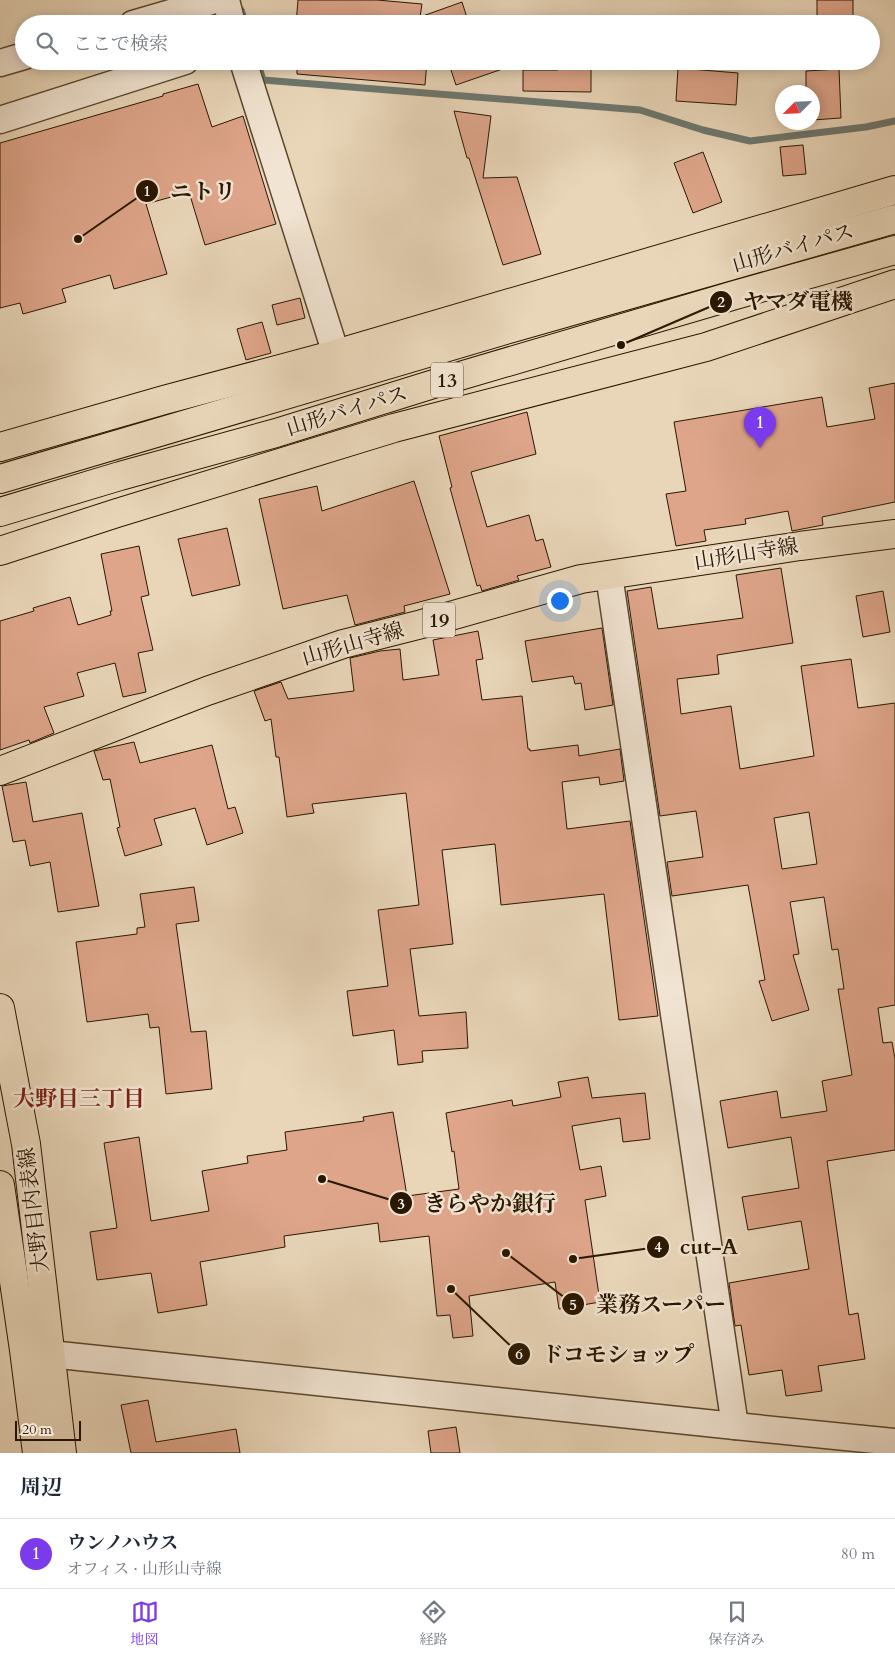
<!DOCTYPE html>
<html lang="ja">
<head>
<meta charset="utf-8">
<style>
	body { margin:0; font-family:Cardo,"Noto Serif JP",serif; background:#f2f2f3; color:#1f2937 }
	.compass { position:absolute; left:775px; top:85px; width:45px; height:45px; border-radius:50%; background:#fff; box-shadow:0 2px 12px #0003; rotate:246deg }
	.scale { position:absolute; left:15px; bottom:12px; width:66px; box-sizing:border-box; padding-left:5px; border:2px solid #2a1700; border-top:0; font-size:14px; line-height:18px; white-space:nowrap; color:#2a1700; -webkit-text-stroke:4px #f1e4d2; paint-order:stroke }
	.you { position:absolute; left:559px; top:600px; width:18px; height:18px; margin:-12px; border:4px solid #fff; border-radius:50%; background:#1a73e8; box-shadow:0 0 0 8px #1a73e833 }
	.badge { display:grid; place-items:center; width:32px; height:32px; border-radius:50%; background:#7c3aed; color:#fff; font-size:16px; font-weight:700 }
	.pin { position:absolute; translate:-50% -41px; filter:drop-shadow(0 1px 2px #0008) }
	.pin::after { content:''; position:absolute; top:26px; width:18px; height:15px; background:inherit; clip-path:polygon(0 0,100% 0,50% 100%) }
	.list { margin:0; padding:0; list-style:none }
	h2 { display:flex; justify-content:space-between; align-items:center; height:65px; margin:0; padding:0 20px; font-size:21px }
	h2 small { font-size:16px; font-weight:400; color:#747a83 }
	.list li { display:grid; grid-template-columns:32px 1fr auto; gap:15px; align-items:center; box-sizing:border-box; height:70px; padding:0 20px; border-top:1px solid #e0e1e3 }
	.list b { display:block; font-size:19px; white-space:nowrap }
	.list p { margin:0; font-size:16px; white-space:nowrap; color:#747a83 }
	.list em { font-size:16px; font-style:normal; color:#747a83 }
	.icon { flex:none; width:28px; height:28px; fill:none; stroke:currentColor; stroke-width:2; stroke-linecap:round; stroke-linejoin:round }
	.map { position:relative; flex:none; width:895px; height:1453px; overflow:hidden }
	.search { position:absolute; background:#fff; box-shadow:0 2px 12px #0003; left:15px; right:15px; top:15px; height:55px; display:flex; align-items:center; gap:12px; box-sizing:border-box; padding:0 18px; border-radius:28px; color:#747a83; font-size:19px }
	.sheet { height:135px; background:#fff }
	nav { display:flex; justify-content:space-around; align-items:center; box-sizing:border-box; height:70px; border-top:1px solid #e0e1e3; background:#fff; font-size:14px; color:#747a83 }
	nav a { display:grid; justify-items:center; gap:2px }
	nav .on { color:#7c3aed }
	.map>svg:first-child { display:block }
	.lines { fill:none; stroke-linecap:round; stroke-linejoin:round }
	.stream { stroke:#6d776e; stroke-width:7 }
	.building { fill:#dea58a; stroke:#2a1700; fill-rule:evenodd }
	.minor-casing { stroke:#5a472e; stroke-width:29 }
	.major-casing { stroke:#2a1700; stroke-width:30 }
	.highway-casing { stroke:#2a1700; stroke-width:30 }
	.minor { stroke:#f1e4d2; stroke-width:26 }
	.major { stroke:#e9d6b9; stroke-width:28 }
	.highway { stroke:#e9d6b9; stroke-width:28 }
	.labels { text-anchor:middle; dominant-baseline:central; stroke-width:5; stroke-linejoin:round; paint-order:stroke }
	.shield { fill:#f1e4d2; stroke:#66543f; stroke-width:1 }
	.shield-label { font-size:20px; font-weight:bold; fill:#2a1700 }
	.street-label { font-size:21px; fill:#2a1700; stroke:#f1e4d2 }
	.neighbourhood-label { font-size:22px; font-weight:bold; fill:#7a1f14; stroke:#f1e4d2 }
	.leader { fill:none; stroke:#2a1700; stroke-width:2 }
	.callout-dot { fill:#2a1700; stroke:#f1e4d2; stroke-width:2 }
	.mark-label { font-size:15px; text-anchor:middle; font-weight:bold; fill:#fff }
	.callout-label { font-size:22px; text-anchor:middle; font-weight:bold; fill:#2a1700; stroke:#f1e4d2; stroke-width:5; stroke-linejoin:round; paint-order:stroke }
</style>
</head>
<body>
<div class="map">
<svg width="895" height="1453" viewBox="0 0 895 1453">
	<rect width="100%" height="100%" fill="#e9d6b9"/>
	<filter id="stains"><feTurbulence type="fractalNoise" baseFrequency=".004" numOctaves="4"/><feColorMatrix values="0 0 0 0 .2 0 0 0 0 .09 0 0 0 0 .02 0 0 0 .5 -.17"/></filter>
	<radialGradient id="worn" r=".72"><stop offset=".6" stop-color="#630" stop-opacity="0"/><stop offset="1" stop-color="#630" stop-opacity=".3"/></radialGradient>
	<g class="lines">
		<g class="stream">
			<polyline points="241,10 246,24"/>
			<polyline points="257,61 263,80 640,110 703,130 750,141 866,127 895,121"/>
		</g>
	</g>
	<g class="building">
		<polygon points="298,0 377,0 422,4 420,17 462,2 469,24 296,24"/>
		<rect x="817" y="0" width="36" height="17"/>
		<polygon points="297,61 427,61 425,85 297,74"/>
		<polygon points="448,61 517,61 517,64 456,85"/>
		<polygon points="558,61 591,61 591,92 523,91 523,70 558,70"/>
		<polygon points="678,68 738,73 736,105 676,101"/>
		<polygon points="839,69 841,118 812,120 812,92 806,92 806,71"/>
		<polygon points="198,84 212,127 243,116 276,224 205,245 189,192 146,204 167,274 114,289 110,275 62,289 66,302 23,314 20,303 0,308 0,143 163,96 163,94"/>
		<polygon points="454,111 491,116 483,178 517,177 541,254 503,265 469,158 467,158"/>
		<polygon points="803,145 806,174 783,176 780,147"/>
		<polygon points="703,152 722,202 693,213 674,163"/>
		<polygon points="300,298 305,318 277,325 272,305"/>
		<polygon points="262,322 271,353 246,360 237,329"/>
		<polygon points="895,383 895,502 822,517 823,525 792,531 788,511 745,519 746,524 704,530 706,541 676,546 666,494 686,491 674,422 822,397 827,427 875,419 869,388"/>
		<polygon points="527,412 536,454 471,472 487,527 529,515 536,541 543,539 551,567 517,576 519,580 482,591 480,585 477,586 450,488 452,487 439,436"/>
		<polygon points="414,481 450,594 404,606 405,612 355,625 347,595 283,609 259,499 317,486 322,511"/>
		<polygon points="227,528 240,585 192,596 178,539"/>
		<polygon points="139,546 149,595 141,597 153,650 138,653 146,692 123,697 115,663 77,673 84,696 44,707 54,733 30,743 29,740 0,750 0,621 34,611 33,608 70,597 78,625 111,615 110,611 112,611 101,554"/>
		<path d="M781 568 793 643 717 655 719 674 677 679 681 714 731 706 740 769 814 756 801 666 851 659 858 708 895 703V1005L878 1008 883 1043 892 1042 895 1059V1150L827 1161 849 1315 858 1313 865 1359 818 1366 822 1391 786 1396 782 1370 749 1375 741 1325 735 1326 729 1283 809 1269 801 1221 748 1230 742 1197 799 1188 791 1137 728 1148 720 1101 777 1091 781 1118 827 1111 822 1081 852 1075 838 989H844L838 949 832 950 824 897 790 902 799 954 793 955 809 1010 772 1021 759 981 765 980 748 885 672 896 667 862 703 857 696 811 660 816 627 591 651 587 658 629 743 618 736 575ZM809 812 817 864 782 869 774 818Z"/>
		<polygon points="883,591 890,632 863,637 856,596"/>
		<polygon points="602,628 613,705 585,710 581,683 575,684 573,676 532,682 525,641"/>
		<polygon points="478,631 483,659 476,660 482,700 522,696 528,749 530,749 530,751 578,745 579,756 620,749 624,781 600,785 599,777 562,782 567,829 630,821 658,1016 619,1020 604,894 501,905 495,844 442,850 453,944 410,949 419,1016 466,1012 468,1048 422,1051 423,1062 398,1065 394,1030 353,1036 347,991 388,986 378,910 419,905 406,793 312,804 314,813 287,817 279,757 276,757 271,719 265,721 254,691 281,682 288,699 354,691 350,658 380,651 400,649 403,680 439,675 433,640"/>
		<polygon points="134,742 140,763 212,745 228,809 235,807 243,833 207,845 195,808 154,819 162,845 125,856 117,828 120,827 110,779 103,780 94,751"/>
		<polygon points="26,782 33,822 82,813 99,906 58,912 50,862 30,866 25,840 13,842 2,786"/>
		<polygon points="194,887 199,921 176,924 191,1032 206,1031 212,1089 166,1094 159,1027 150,1028 148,1014 87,1022 76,942 137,934 137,928 145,927 140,894"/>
		<polygon points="588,1077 592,1098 645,1093 650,1139 623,1142 620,1118 572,1126 580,1170 601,1166 606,1196 585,1200 600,1302 559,1309 555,1282 469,1296 473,1336 453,1338 450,1315 437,1316 429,1236 380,1242 378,1223 284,1236 285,1247 200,1262 207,1305 158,1313 151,1273 97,1280 90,1232 117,1228 104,1143 139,1137 151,1221 209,1211 202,1171 248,1163 247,1156 287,1150 285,1132 364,1121 363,1117 393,1112 407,1196 459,1189 454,1151 452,1152 446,1113 512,1100 513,1106 561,1097 558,1082"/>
		<polygon points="148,1400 156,1442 236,1429 240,1453 131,1453 121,1405"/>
		<polygon points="456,1427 460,1453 431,1453 428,1431"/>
	</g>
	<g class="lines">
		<defs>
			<g id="minor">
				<polyline points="226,0 232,24"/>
				<polyline points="133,24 215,0"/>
				<polyline points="243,61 336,354"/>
				<polyline points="0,63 24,56"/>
				<polyline points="0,120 185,61"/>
				<polyline points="609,575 735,1426"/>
				<polyline points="50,1354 735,1426 895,1442"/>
			</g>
			<g id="major">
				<polyline points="0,771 207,691 343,644 422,624 581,579 800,546 895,534"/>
				<polyline points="0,1008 26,1144 62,1453"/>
				<polyline points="0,1185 24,1350 37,1453"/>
			</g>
			<g id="highway">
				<polyline points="0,447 164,400 336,354 895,190"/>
				<polyline points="0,479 512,328 895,219"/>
				<polyline points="0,512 120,476 276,433 453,378 735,295 895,250"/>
				<polyline points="0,551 117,513 394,428 706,347 895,284"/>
			</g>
		</defs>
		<use href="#minor" class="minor-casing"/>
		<use href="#major" class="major-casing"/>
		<use href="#highway" class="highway-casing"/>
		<use href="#minor" class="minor"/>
		<use href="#major" class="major"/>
		<use href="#highway" class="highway"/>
	</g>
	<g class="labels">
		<g class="shield">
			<rect x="431" y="362.5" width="32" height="35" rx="4"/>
			<rect x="423" y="602.5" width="32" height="35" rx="4"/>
		</g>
		<g class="shield-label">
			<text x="447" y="380">13</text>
			<text x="439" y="620">19</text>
		</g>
		<g class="street-label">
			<text transform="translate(793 248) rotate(-16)">山形バイパス</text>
			<text transform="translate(347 411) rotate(-17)">山形バイパス</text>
			<text transform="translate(746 554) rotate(-9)">山形山寺線</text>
			<text transform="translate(353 644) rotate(-16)">山形山寺線</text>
			<text transform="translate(34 1210) rotate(-97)">大野目内表線</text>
		</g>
		<g class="neighbourhood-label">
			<text x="79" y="1099">大野目三丁目</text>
		</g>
	</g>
	<path class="leader" d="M78 239L147 191M621 345L721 302M322 1179L401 1203M573 1259L658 1247M506 1253L573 1304M451 1289L519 1354"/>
	<g class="callout-dot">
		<circle cx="78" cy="239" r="5"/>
		<circle cx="621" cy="345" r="5"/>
		<circle cx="322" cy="1179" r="5"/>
		<circle cx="573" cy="1259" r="5"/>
		<circle cx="506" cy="1253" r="5"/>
		<circle cx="451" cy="1289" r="5"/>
		<circle cx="147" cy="191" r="12"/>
		<circle cx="721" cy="302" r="12"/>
		<circle cx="401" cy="1203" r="12"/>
		<circle cx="658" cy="1247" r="12"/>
		<circle cx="573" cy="1304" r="12"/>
		<circle cx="519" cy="1354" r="12"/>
	</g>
	<g class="mark-label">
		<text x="147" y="196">1</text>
		<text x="721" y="307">2</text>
		<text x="401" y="1209">3</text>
		<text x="658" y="1252">4</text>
		<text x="573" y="1310">5</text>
		<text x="519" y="1359">6</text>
	</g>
	<g class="callout-label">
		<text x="203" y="199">ニトリ</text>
		<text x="798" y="309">ヤマダ電機</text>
		<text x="490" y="1211">きらやか銀行</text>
		<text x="709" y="1254">cut-A</text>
		<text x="661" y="1312">業務スーパー</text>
		<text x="618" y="1362">ドコモショップ</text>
	</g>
	<rect width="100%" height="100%" filter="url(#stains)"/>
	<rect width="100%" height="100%" fill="url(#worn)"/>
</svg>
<svg class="compass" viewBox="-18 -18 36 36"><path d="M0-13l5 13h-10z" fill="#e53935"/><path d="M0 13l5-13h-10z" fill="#747a83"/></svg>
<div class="scale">20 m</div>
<div class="you"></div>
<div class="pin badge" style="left:760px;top:448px">1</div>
<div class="search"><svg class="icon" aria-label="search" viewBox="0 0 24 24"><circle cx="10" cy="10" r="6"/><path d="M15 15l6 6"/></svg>ここで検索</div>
</div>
<section class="sheet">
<h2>周辺<small></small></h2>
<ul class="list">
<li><span class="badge">1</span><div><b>ウンノハウス</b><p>オフィス · 山形山寺線</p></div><em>80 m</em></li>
</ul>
</section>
<nav>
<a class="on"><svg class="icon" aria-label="map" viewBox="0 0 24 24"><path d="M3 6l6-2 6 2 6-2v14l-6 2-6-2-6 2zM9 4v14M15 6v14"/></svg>地図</a>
<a><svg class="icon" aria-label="directions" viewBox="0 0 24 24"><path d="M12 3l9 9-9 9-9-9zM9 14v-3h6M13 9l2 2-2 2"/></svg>経路</a>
<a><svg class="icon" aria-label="saved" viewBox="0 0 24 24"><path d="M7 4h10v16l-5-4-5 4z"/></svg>保存済み</a>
</nav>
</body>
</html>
